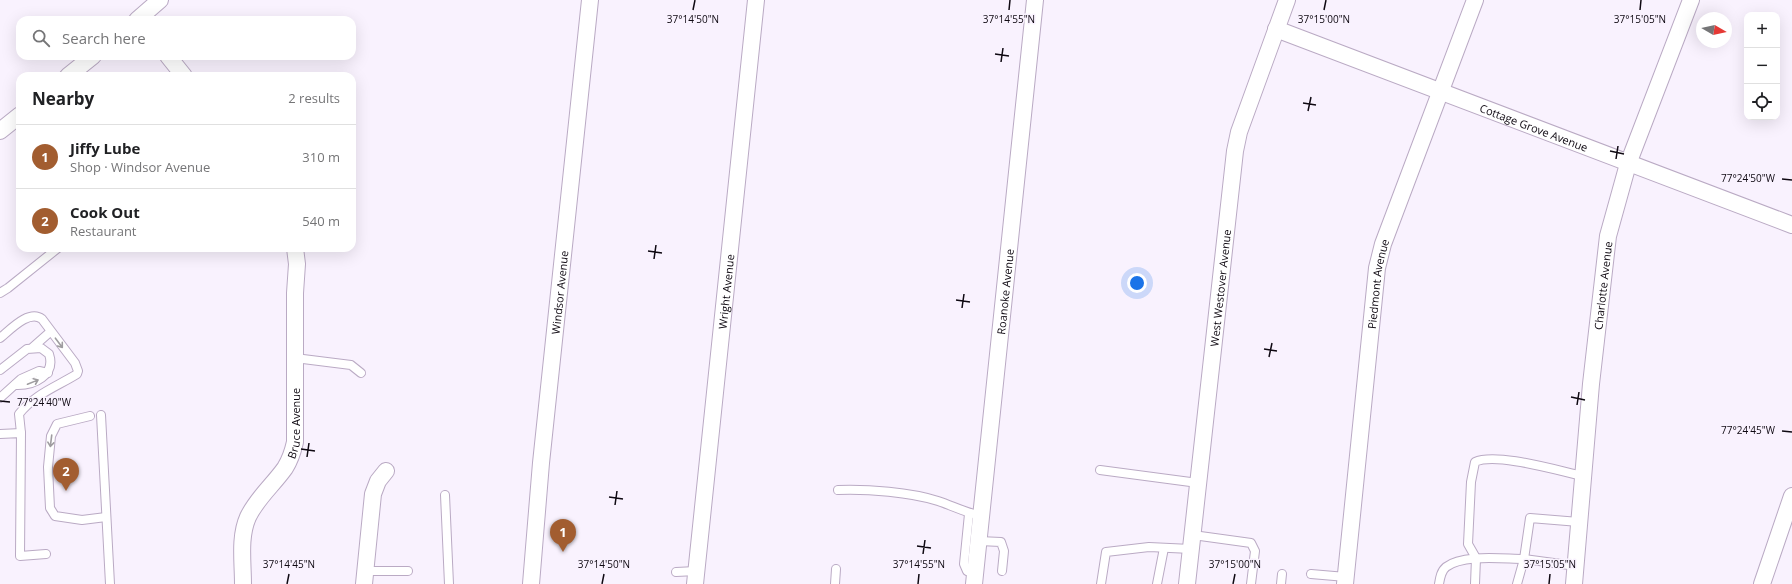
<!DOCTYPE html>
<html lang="en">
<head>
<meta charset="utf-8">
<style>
	body { margin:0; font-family:"Open Sans",sans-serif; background:#f6f6f6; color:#202124 }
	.controls { position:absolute; right:12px; top:12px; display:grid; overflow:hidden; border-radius:8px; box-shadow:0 4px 16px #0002 }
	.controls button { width:36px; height:36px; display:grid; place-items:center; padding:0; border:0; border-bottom:1px solid #e0e0e0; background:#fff; color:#202124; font:20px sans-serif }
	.compass { position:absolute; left:1696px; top:12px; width:36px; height:36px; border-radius:50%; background:#fff; box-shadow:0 4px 16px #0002; rotate:99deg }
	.you { position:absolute; left:1137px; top:283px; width:14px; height:14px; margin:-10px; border:3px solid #fff; border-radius:50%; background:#1a73e8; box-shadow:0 0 0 6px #1a73e833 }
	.badge { display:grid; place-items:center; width:26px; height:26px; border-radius:50%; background:#a25d30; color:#fff; font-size:13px; font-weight:700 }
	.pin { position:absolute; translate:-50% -33px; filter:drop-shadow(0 1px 2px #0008) }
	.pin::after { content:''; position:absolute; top:21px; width:14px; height:12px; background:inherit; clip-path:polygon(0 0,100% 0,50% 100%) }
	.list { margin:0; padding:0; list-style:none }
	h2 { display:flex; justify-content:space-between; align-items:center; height:52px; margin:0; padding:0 16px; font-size:17px }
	h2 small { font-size:13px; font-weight:400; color:#757577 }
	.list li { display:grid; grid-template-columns:26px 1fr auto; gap:12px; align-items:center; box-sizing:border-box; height:64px; padding:0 16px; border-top:1px solid #e0e0e0 }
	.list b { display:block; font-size:15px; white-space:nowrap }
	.list p { margin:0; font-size:13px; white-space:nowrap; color:#757577 }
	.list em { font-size:13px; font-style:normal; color:#757577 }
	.icon { flex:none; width:22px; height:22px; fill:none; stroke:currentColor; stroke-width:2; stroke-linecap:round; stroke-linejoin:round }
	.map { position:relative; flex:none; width:1792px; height:584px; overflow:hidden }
	.search { position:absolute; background:#fff; box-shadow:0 4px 16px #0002; left:16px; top:16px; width:340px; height:44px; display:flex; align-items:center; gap:10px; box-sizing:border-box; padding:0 14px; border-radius:12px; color:#757577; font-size:15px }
	.panel { position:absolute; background:#fff; box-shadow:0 4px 16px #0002; left:16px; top:72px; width:340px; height:180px; border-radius:12px }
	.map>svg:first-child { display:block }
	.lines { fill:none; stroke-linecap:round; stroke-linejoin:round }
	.service-casing { stroke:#baaac4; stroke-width:10 }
	.minor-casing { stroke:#baaac4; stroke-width:18 }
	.service { stroke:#fff; stroke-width:8 }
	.minor { stroke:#fff; stroke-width:16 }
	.oneway { stroke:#9f9da0 }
	.ticks { fill:none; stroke:#0f0912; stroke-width:1.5 }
	.labels { text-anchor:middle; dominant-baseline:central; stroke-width:3; stroke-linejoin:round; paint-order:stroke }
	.street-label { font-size:11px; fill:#0f0912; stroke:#f9f2fe }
	.ticks-label { font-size:10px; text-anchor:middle; fill:#0f0912; stroke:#f9f2fe; stroke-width:3; stroke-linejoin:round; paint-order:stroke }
</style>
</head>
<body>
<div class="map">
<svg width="1792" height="584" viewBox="0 0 1792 584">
	<rect width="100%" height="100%" fill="#f9f2fe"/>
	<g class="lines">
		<defs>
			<g id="service">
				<polyline points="0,293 8,288 58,248"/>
				<path d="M0 338C10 330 29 309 42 319L75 363 78 371 77 374C56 387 35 394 19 414L21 433"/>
				<polyline points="33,347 50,332"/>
				<polyline points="295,358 351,365 361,373"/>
				<path d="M0 370 27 349 41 348 49 354C56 375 34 386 15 385"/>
				<polyline points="0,398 21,379 39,371 48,373"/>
				<polyline points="101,415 110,584"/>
				<polyline points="90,416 57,424 51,436 48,467 50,508 55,516 82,520 106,517"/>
				<polyline points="0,434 21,433 20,556 46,554"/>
				<polyline points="1100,470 1198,483"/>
				<path d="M838 490C868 489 910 492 938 501 953 506 966 513 982 516"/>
				<polyline points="445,495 449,584"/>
				<polyline points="969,514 964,564 967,571 975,574"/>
				<polyline points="1193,535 1251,543 1255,551 1251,584"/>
				<polyline points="979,541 1001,542 1004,551 1002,571"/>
				<polyline points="365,571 408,571"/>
				<polyline points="676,572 696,571"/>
				<polyline points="1311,574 1346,577"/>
				<polyline points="835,584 836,569"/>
				<polyline points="1101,584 1106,552 1149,547 1191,549"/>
				<polyline points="1157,584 1164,548"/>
				<polyline points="1281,584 1282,574"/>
				<path d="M1439 584C1440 578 1441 571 1446 567 1463 554 1503 559 1524 559L1530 518 1579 522"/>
				<path d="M1475 584 1476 558 1468 544 1471 482 1475 462C1496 452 1559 471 1583 476"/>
				<polyline points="1517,584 1524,559 1576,566"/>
			</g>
			<g id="minor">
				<polyline points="137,20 160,0"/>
				<path id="s1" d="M1276 29 1792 225"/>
				<polyline points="168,56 184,76"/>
				<polyline points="68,76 93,56"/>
				<polyline points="0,131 20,115"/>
				<path id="s2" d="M243 584C243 562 239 537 248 517 257 498 273 485 285 468 290 460 293 451 295 442V293L297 264 295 248"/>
				<polyline points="364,584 373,494 378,481 386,471"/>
				<path id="s3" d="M531 584 541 463 590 0"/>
				<path id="s4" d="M695 584 756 0"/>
				<path id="s5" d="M974 584 1035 0"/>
				<path id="s6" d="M1187 584 1235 151 1239 132 1287 0"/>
				<path id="s7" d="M1345 584 1377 268 1383 244 1475 0"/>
				<path id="s8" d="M1574 584 1591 384 1608 236 1628 164 1691 0"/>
				<polyline points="1762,584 1792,496"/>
			</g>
		</defs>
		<use href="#service" class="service-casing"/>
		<use href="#minor" class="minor-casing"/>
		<use href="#service" class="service"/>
		<use href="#minor" class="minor"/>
	</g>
	<defs><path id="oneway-shaft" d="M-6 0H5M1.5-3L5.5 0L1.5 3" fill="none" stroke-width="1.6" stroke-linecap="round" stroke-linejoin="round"/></defs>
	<g class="oneway">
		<use href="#oneway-shaft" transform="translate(59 343) rotate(53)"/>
		<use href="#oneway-shaft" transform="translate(33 382) rotate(-22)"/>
		<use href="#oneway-shaft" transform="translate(51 441) rotate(97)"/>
	</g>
	<path class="ticks" d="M693 10 695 0M1009 10 1010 0M1324 10 1326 0M1640 10 1641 0M995 54 1009 56M1001 62 1003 48M1303 103 1316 105M1308 111 1311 97M1610 151 1624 154M1616 159 1618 146M1782 179 1792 180M648 251 662 253M654 259 656 245M956 300 970 302M962 308 964 294M1264 349 1277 351M1269 357 1272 343M1571 397 1585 400M0 401 10 402M1577 405 1579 392M1782 431 1792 432M301 449 315 451M307 457 309 443M609 497 623 499M615 505 617 491M917 546 931 548M923 554 925 540M287 584 289 574M602 584 604 574M918 584 919 574M1233 584 1235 574M1549 584 1550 574"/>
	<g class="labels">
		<g class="street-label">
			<text stroke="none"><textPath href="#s1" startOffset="276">Cottage Grove Avenue</textPath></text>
			<text stroke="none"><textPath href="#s7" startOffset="302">Piedmont Avenue</textPath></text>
			<text stroke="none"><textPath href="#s8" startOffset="300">Charlotte Avenue</textPath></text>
			<text stroke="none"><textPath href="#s6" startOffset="298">West Westover Avenue</textPath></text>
			<text stroke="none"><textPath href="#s3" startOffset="293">Windsor Avenue</textPath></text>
			<text stroke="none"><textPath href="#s4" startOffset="294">Wright Avenue</textPath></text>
			<text stroke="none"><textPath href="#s5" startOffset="294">Roanoke Avenue</textPath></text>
			<text stroke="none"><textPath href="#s2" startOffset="176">Bruce Avenue</textPath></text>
		</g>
	</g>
	<g class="ticks-label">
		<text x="693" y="23">37°14'50"N</text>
		<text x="1009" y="23">37°14'55"N</text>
		<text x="1324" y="23">37°15'00"N</text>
		<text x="1640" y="23">37°15'05"N</text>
		<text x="1748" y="182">77°24'50"W</text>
		<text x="44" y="406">77°24'40"W</text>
		<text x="1748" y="434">77°24'45"W</text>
		<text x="289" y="568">37°14'45"N</text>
		<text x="604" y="568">37°14'50"N</text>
		<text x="919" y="568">37°14'55"N</text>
		<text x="1235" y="568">37°15'00"N</text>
		<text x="1550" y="568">37°15'05"N</text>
	</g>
</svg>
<div class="controls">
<button>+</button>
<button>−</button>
<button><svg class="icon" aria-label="locate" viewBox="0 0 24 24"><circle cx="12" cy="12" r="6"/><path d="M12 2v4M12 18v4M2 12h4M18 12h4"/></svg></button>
</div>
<svg class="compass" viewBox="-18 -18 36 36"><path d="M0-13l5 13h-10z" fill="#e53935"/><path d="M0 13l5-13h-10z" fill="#757577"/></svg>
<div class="you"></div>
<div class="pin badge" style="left:563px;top:552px">1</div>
<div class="pin badge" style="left:66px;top:491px">2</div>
<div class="search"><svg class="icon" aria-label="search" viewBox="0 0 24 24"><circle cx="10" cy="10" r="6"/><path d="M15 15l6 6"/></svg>Search here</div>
<section class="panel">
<h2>Nearby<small>2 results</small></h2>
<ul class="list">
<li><span class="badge">1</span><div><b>Jiffy Lube</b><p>Shop · Windsor Avenue</p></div><em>310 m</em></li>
<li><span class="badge">2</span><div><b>Cook Out</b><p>Restaurant</p></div><em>540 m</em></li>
</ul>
</section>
</div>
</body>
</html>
